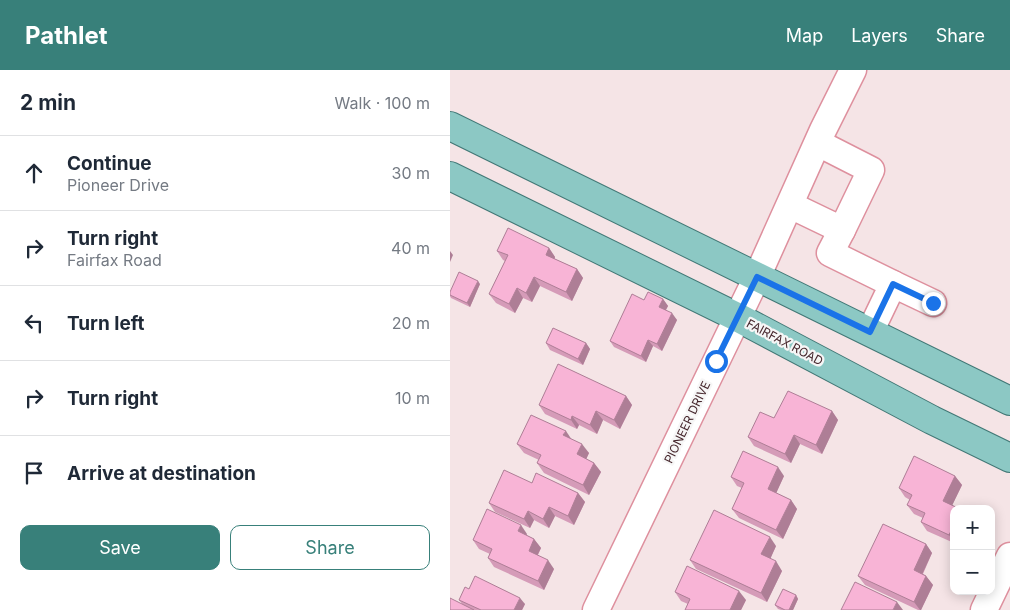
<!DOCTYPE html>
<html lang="en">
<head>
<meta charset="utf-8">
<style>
	body { margin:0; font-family:Inter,sans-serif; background:#f2f2f3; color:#1f2937 }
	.controls { position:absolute; right:15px; bottom:15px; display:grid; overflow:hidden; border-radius:10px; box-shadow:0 2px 12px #0003 }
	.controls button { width:45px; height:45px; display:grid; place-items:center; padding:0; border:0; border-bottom:1px solid #e0e1e3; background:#fff; color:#1f2937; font:25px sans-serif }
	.stop { position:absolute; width:15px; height:15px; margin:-11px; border:4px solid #1a73e8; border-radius:50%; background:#fff }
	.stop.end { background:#1a73e8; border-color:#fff; box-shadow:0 1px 5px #0008 }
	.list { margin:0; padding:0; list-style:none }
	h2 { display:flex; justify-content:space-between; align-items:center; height:65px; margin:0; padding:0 20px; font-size:21px }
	h2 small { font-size:16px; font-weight:400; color:#747a83 }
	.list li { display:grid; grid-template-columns:32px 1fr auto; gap:15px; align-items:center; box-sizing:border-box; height:75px; padding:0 20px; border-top:1px solid #e0e1e3 }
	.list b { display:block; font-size:19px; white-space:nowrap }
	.list p { margin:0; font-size:16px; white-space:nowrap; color:#747a83 }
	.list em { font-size:16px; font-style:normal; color:#747a83 }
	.actions { display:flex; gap:10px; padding:15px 20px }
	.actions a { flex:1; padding:11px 0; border:1px solid #38807a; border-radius:10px; text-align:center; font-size:18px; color:#38807a }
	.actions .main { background:#38807a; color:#fff }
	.icon { flex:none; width:28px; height:28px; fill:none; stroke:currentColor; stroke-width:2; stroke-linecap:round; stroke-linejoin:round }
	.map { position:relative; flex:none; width:560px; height:540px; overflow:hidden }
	header { display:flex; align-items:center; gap:30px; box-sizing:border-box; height:70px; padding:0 25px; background:#38807a; color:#fff }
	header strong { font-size:24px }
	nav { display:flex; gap:28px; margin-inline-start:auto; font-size:18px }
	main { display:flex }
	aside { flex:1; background:#fff }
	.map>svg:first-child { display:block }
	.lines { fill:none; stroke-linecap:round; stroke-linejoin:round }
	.minor-casing { stroke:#de909e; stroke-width:29 }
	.major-casing { stroke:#427876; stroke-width:30 }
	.minor { stroke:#fff; stroke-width:26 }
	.major { stroke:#8cc8c4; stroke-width:28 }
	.wall { fill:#d59bb8 }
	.shaded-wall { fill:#ae7e96 }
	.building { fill:#f8b4d6; stroke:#ae7e96 }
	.route { stroke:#1a73e8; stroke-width:6 }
	.labels { text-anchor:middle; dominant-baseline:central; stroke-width:4.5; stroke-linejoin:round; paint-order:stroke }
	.street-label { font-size:12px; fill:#47282e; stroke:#f6f6f6 }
</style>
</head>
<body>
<header>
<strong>Pathlet</strong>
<nav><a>Map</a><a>Layers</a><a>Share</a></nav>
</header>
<main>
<aside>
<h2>2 min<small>Walk · 100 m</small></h2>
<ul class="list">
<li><svg class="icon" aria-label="ahead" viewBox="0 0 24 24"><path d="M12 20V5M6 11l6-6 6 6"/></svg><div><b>Continue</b><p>Pioneer Drive</p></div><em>30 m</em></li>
<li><svg class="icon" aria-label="right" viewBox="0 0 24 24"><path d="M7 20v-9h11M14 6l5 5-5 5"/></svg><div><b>Turn right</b><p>Fairfax Road</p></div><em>40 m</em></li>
<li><svg class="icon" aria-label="left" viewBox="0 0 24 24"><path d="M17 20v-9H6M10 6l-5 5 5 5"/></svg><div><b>Turn left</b></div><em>20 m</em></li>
<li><svg class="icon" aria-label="right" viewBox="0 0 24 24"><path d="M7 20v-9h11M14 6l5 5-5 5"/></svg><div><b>Turn right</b></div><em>10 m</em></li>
<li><svg class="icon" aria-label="arrive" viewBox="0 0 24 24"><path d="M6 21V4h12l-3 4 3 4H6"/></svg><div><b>Arrive at destination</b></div></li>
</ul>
<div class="actions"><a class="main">Save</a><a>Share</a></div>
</aside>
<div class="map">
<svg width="560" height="540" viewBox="0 0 560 540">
	<rect width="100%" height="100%" fill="#f5e4e6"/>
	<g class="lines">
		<defs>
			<g id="minor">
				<polyline points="340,135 392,160 421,100 368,73"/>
				<polyline points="392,160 380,183 443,214 420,262"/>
				<polyline points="443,214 483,233"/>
				<polyline points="146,540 307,207 373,60 403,0"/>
				<polyline points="534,540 560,486"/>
			</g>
			<g id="major">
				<polyline points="0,56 560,331"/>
				<polyline points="0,106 287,247 482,350 560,388"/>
			</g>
		</defs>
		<use href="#minor" class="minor-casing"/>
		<use href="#major" class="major-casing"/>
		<use href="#minor" class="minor"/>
		<use href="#major" class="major"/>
	</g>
	<g class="wall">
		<polygon points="99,178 105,187 105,189 127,199 133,208 122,231 90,216 82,232 73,228 65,243 46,233 39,224 55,191 53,190 47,181"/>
		<polygon points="30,214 20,237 1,228 0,226 0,225"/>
		<polygon points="213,229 218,236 216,240 227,250 212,281 203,276 196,292 164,277 160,271 194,230"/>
		<polygon points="96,273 136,273 140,279 133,295 100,280"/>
		<polygon points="176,326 182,335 170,359 153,350 147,364 129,355 127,359 95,344 89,335"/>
		<polygon points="382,341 388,350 372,384 350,374 341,393 304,376 298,367 324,348"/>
		<polygon points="121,369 139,383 136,389 144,393 151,402 139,425 94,403 87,393 89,390 74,383 67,374"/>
		<polygon points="334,406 326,423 341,430 347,439 333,469 289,448 282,439 292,418 287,416 281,407"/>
		<polygon points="505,406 512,415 502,435 504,439 504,473 477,461 471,452 473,448 464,444 457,435 460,430 455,427 449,418"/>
		<polygon points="82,413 128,423 135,432 124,455 105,446 99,458 84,450 80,458 45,442 39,433"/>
		<polygon points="77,464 76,465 84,469 91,478 88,485 104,499 94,520 44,497 38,488 40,484 29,479 23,470"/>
		<polygon points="476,474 482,483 473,504 476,506 483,515 471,540 468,540 415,515 408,506"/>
		<polygon points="326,476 320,489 332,501 317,532 246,499 240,490"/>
		<polygon points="19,519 75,534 72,540 0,540 13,535 9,530"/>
		<polygon points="225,522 296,530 291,540 235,540 238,534 231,531"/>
		<polygon points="346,525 348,529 343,540 331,540 328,539 325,535"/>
	</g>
	<g class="shaded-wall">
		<polygon points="99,178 105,187 102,194 96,185"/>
		<polygon points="0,181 3,185 0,192"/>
		<polygon points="127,199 133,208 122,231 116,222"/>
		<polygon points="84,207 90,216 82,232 76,223"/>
		<polygon points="28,211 30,214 20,237 17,233"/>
		<polygon points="67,218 73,228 65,243 59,234"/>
		<polygon points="213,229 218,236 214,243 209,237"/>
		<polygon points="222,243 227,250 212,281 207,274"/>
		<polygon points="198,270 203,276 196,292 191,286"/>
		<polygon points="136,273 140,279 133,295 128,289"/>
		<polygon points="176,326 182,335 170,359 164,350"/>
		<polygon points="146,341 153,350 147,364 140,355"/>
		<polygon points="382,341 388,350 372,384 366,375"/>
		<polygon points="122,346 129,355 127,359 121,350"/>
		<polygon points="116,361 122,370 113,365"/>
		<polygon points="344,365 350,374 341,393 335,384"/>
		<polygon points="132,374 139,383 134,394 127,384"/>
		<polygon points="144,393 151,402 139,425 133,415"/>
		<polygon points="328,397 334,406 324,428 318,419"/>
		<polygon points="505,406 512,415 500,440 493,431"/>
		<polygon points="128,423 135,432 124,455 118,446"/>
		<polygon points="341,430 347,439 333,469 326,460"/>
		<polygon points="99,437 105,446 99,458 93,449"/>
		<polygon points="78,441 84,450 80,458 74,449"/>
		<polygon points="71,455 77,464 74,470 68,461"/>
		<polygon points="504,455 504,472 499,465"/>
		<polygon points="320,467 326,476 318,494 311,484"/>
		<polygon points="84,469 91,478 85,490 79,481"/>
		<polygon points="476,474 482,483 470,509 464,500"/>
		<polygon points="98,490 104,499 94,520 88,511"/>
		<polygon points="326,491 332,501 317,532 311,523"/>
		<polygon points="476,506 483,515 471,540 470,540 464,532"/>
		<polygon points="289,521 296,530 291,540 280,540"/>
		<polygon points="346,525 348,529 343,540 339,540"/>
		<polygon points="70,528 75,534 72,540 64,540"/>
		<polygon points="447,532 453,540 443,540"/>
	</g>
	<g class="building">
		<polygon points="58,158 99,178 96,185 127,199 116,222 84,207 76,223 67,218 59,234 39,224 58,185 47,181"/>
		<polygon points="9,202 28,211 17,233 0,225 0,222"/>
		<polygon points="198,222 213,229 209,237 222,243 207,274 198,270 191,286 160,271 182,224 194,230"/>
		<polygon points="103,258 136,273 128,289 96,273"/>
		<polygon points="108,294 176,326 164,350 146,341 140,355 122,346 121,350 89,335"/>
		<polygon points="338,321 382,341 366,375 344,365 335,384 298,367 310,342 324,348"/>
		<polygon points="81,345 116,361 113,365 132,374 127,384 144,393 133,415 87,393 91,385 67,374"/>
		<polygon points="293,381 328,397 318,419 341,430 326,460 282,439 294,413 281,407"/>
		<polygon points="464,386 505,406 493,431 510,439 504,439 504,455 499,465 471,452 475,443 457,435 462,425 449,418"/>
		<polygon points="54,400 82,413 86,403 128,423 118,446 99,437 93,449 78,441 74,449 39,433"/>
		<polygon points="37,439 71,455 68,461 84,469 79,481 98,490 88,511 38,488 42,479 23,470"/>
		<polygon points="264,440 320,467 311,484 326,491 311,523 240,490"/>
		<polygon points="433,454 476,474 464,500 476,506 464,532 408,506"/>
		<polygon points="237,496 289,521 280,540 235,540 240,529 225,522"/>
		<polygon points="25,506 70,528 64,540 31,540 9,530 15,517 19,519"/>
		<polygon points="405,512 447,532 443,540 391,540"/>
		<polygon points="333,519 346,525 339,540 335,540 325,535"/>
		<polygon points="0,528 24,540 0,540"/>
	</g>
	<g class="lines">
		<polyline class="route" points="266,291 307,207 420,262 443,214 483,233"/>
	</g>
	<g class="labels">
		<g class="street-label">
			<text transform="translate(335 272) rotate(28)">FAIRFAX ROAD</text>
			<text transform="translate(237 352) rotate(-64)">PIONEER DRIVE</text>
		</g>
	</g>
</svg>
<div class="controls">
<button>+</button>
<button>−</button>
</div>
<div class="stop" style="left:266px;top:291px"></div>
<div class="stop end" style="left:483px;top:233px"></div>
</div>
</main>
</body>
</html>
